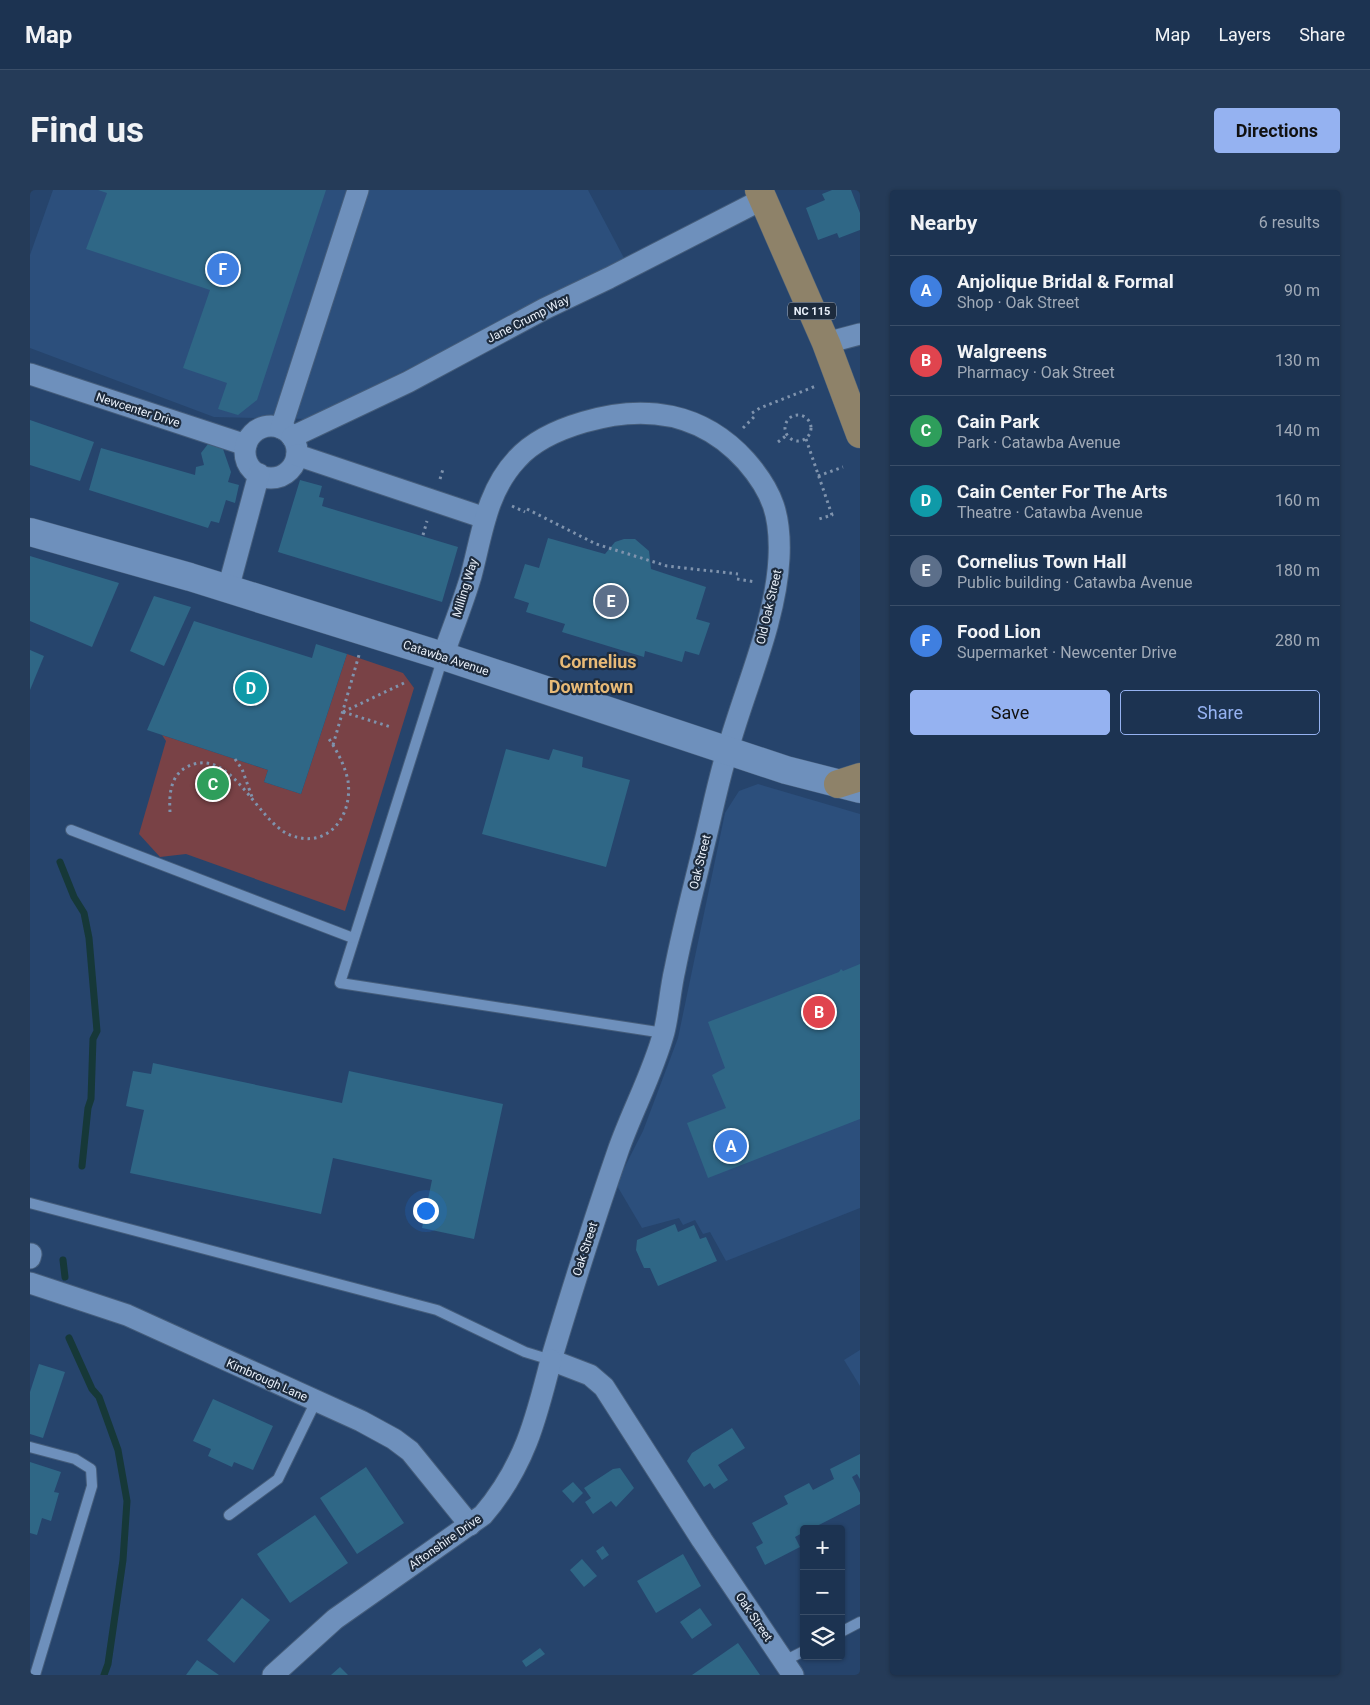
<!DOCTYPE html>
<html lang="en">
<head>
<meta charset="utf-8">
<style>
	body { margin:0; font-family:Roboto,sans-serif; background:#253b58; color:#f1f3f6 }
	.controls { position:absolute; right:15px; bottom:15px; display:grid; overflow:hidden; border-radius:5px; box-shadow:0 1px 4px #0004 }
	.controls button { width:45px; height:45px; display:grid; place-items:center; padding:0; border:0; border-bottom:1px solid #3a4e68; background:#1c3351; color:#f1f3f6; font:25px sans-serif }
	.you { position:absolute; left:395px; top:1020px; width:18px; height:18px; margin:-12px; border:4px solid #fff; border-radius:50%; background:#1a73e8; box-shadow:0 0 0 8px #1a73e833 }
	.badge { display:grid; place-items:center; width:32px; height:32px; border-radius:50%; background:#95b2f1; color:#fff; font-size:16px; font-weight:700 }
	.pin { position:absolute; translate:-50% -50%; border:2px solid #fff; box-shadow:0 1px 5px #0006 }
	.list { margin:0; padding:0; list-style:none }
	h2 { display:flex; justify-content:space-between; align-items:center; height:65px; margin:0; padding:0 20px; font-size:21px }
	h2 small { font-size:16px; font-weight:400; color:#a0aab7 }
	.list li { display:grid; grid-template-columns:32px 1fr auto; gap:15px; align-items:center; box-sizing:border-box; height:70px; padding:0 20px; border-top:1px solid #3a4e68 }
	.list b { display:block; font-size:19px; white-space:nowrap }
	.list p { margin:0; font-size:16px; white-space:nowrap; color:#a0aab7 }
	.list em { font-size:16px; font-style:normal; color:#a0aab7 }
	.actions { display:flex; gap:10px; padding:15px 20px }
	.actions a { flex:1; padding:11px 0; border:1px solid #95b2f1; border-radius:5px; text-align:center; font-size:18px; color:#95b2f1 }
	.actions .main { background:#95b2f1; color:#111 }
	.icon { flex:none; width:28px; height:28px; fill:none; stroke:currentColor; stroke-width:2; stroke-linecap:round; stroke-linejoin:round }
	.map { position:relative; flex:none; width:830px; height:1485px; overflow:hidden; border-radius:5px }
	header { display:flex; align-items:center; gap:30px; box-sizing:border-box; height:70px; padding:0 25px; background:#1c3351; border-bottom:1px solid #3a4e68 }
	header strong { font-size:24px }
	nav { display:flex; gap:28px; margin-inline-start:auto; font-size:18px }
	.intro { display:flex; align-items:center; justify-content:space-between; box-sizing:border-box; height:120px; padding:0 30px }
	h1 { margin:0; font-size:35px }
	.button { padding:12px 22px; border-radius:5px; background:#95b2f1; color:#111; font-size:18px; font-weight:700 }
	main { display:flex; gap:30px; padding:0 30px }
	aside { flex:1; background:#1c3351; border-radius:5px; box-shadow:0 1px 4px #0004 }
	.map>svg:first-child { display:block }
	.built { fill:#2c4f7c }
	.green { fill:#794246 }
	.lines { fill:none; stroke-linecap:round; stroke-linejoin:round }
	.stream { stroke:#163838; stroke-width:7 }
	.building { fill:#2f6786 }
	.service-casing { stroke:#455d7b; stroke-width:12 }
	.minor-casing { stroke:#455d7b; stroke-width:23 }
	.secondary-casing { stroke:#455d7b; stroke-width:29 }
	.primary-casing { stroke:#455d7b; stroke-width:29 }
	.path { stroke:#7f93ad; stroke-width:3; stroke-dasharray:2.5 4; stroke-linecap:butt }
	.service { stroke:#6e90bc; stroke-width:10 }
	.minor { stroke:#6e90bc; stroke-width:21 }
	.secondary { stroke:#6e90bc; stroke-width:28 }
	.primary { stroke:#8e8269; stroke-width:28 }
	.labels { text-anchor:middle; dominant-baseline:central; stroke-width:4.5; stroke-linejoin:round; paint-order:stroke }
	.shield { fill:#1d2b3d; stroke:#acb5c1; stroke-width:1 }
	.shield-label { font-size:11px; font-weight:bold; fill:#e9f0fa }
	.street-label { font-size:12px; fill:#e9f0fa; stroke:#1d2b3d }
	.district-label { font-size:18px; font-weight:bold; fill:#e8ba77; stroke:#1d2b3d }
</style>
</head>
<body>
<header>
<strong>Map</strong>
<nav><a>Map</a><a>Layers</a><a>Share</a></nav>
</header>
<div class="intro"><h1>Find us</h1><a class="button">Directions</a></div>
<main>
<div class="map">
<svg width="830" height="1485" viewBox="0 0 830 1485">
	<rect width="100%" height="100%" fill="#26446c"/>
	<g class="built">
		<polygon points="23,0 558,0 595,70 278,229 184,227 0,158 0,65"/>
		<polygon points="728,594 830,624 830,1018 696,1071 680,1042 673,1044 665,1030 653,1035 649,1028 612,1038 586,994 613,941 648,848 695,623 709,601"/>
		<polygon points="830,1160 830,1196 814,1170"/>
	</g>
	<polygon class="green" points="317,464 373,483 384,498 315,721 156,664 130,667 109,644 136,551 132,545 238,580 234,592 271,604"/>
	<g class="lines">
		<g class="stream">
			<polyline points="30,672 44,707 54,723 59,748 67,841 63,849 61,909 58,918 52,976"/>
			<polyline points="33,1070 35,1087"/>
			<polyline points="39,1148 62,1199 69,1207 88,1260 97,1311 93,1370 78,1474 74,1485"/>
		</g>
	</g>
	<g class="building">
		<polygon points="68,0 296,0 227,210 208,225 188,219 197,193 153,178 180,100 56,59 77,3"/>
		<polygon points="802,0 821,0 830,23 830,40 809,48 807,43 788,50 776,18 795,10 792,4"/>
		<polygon points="0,230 64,252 50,291 0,275"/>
		<polygon points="178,254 193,259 201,282 198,292 209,295 205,313 196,310 189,333 181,331 178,338 59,300 71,258 165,285 166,277 174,275 171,263"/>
		<polygon points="270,290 292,296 289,307 294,308 292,316 428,357 412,412 248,362"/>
		<polygon points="518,348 575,364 585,352 594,349 605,349 619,361 621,379 676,397 666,429 680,433 669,465 655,461 652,472 615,461 614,467 532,442 535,434 496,422 499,413 484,408 495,374 509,378"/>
		<polygon points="0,366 89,393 62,457 0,431"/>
		<polygon points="124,406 161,417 134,476 100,461"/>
		<polygon points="164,431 282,468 286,454 317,464 271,604 234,592 238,580 117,540"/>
		<polygon points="0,460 14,466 0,500"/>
		<polygon points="476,559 519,570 523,559 553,567 552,577 600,590 576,677 452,644"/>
		<polygon points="830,774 830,929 678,988 657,933 696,918 682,885 695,878 678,832 809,782 811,779 813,781"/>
		<polygon points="123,873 312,913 319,881 473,914 444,1049 392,1038 402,990 303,968 291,1024 100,983 114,920 96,916 103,881 121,884"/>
		<polygon points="645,1034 648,1042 664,1035 670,1049 676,1047 687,1071 628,1096 620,1078 614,1078 606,1060 607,1050"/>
		<polygon points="9,1174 35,1182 13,1248 0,1244 0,1202"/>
		<polygon points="183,1209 243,1236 223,1280 204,1272 202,1277 178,1266 181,1259 163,1251"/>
		<polygon points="702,1238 715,1258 688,1275 698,1290 684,1299 680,1293 674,1297 657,1271 662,1263"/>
		<polygon points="830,1264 830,1289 827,1284 822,1287 830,1303 830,1314 781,1339 774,1339 774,1342 765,1347 770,1357 735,1375 726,1357 733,1353 722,1333 758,1314 754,1306 779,1293 783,1300 804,1289 800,1279"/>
		<polygon points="0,1272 31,1282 24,1302 29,1303 21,1331 12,1328 7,1345 0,1343"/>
		<polygon points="336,1277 374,1333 327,1364 290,1308"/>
		<polygon points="590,1278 604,1298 586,1317 581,1311 563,1324 555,1312 561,1308 554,1298 583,1279"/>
		<polygon points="543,1292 553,1303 543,1313 532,1301"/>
		<polygon points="285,1325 318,1373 260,1413 227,1364"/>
		<polygon points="573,1356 579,1365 572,1370 566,1361"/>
		<polygon points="653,1364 671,1396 626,1423 607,1391"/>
		<polygon points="552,1369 567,1386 554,1397 540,1380"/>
		<polygon points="212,1408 240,1430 204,1473 177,1450"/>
		<polygon points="670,1418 682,1435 662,1449 650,1432"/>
		<polygon points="708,1453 730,1485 662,1485"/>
		<polygon points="510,1458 515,1464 496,1477 492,1471"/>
		<polygon points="167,1470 189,1485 156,1485"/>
		<polygon points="310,1477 318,1485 301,1485"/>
	</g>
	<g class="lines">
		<defs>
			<g id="service">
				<polyline points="413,467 310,793 634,843"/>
				<polyline points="41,640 323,748"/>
				<polyline points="0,1013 407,1120 495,1162 521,1170"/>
				<polyline points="0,1257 45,1269 61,1279 62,1296 5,1485"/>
				<polyline points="199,1325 248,1289 286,1211"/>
				<polyline points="811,1442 830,1432"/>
				<polyline points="754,1471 774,1461"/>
			</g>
			<g id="minor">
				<polyline points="796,153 830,144"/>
				<polyline points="0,184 216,255"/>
				<circle cx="241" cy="262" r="26"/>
				<polyline points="251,238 328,0"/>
				<polyline points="262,247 378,192 514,119 579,88 733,9"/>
				<polyline points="267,265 455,328"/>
				<polyline points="198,399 229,284"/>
				<path d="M413 466C422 440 433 413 441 386 452 345 456 302 487 269 504 250 530 239 554 232 615 214 672 222 716 271 743 302 751 326 749 368 746 431 715 498 698 559 688 591 682 623 674 655 664 697 653 738 645 779 640 800 639 822 634 842 623 883 602 921 588 961 564 1030 542 1100 521 1170L560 1185 574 1197 672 1350 763 1485"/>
				<polyline points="0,1068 1,1064"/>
				<polyline points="0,1093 97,1125 331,1231 364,1249 380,1261 440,1335"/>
				<path d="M243 1485 305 1429 453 1325C494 1277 506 1230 521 1170"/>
			</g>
			<polyline id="secondary" points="0,342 160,387 413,466 756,580 830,599"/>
			<g id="primary">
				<polyline points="729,0 796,153 830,244"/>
				<polyline points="808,594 830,587"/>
			</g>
		</defs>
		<use href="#service" class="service-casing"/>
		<use href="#minor" class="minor-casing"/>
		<use href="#secondary" class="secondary-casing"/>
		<use href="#primary" class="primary-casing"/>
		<g class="path">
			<polyline points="722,223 730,218 786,196"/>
			<circle cx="768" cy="238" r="13"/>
			<polyline points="713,238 725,226"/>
			<polyline points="776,249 802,325 786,330"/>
			<polyline points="748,252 757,245"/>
			<polyline points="788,286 813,277"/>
			<polyline points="410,289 413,279"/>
			<polyline points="482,316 495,322"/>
			<polyline points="497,319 566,354 637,376 708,384"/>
			<polyline points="393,345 397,331"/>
			<polyline points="707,389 726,392"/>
			<polyline points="313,522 374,493"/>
			<polyline points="313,522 361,537"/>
			<polyline points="303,555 329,465"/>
			<polyline points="205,569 212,579 222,607"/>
			<path d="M140 622C139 606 140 587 155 578 200 552 226 631 260 645 298 660 323 626 318 591 315 575 306 559 297 546"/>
		</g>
		<use href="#service" class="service"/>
		<use href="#minor" class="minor"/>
		<use href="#secondary" class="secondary"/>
		<use href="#primary" class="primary"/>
	</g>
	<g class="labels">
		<rect class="shield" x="758" y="112.5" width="48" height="17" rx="4"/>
		<g class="shield-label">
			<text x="782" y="121">NC 115</text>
		</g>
		<g class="street-label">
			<text transform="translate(498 129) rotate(-27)">Jane Crump Way</text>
			<text transform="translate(108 220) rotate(18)">Newcenter Drive</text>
			<text transform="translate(435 398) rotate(-73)">Milling Way</text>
			<text transform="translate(739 417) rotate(-77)">Old Oak Street</text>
			<text transform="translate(416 468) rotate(18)">Catawba Avenue</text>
			<text transform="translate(670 672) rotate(-76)">Oak Street</text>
			<text transform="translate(555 1059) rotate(-72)">Oak Street</text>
			<text transform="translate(237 1190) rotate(24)">Kimbrough Lane</text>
			<text transform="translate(415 1352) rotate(-35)">Aftonshire Drive</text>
			<text transform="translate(724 1427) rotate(56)">Oak Street</text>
		</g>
		<g class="district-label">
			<text x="568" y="471">Cornelius</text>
			<text x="561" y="496">Downtown</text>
		</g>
	</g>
</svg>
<div class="controls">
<button>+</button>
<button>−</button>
<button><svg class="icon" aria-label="layers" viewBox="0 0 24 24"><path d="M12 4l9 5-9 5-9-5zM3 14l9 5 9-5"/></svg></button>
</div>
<div class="you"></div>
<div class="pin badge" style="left:701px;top:956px;background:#3f7fe0">A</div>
<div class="pin badge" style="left:789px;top:822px;background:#e0444e">B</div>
<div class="pin badge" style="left:183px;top:594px;background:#2e9e5b">C</div>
<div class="pin badge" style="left:221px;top:498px;background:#0f9aa8">D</div>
<div class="pin badge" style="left:581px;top:411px;background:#5c6f8a">E</div>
<div class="pin badge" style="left:193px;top:79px;background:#3f7fe0">F</div>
</div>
<aside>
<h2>Nearby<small>6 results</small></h2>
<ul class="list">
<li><span class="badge" style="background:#3f7fe0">A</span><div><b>Anjolique Bridal &amp; Formal</b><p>Shop · Oak Street</p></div><em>90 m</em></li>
<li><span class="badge" style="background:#e0444e">B</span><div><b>Walgreens</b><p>Pharmacy · Oak Street</p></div><em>130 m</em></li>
<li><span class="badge" style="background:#2e9e5b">C</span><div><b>Cain Park</b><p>Park · Catawba Avenue</p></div><em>140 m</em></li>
<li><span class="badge" style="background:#0f9aa8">D</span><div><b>Cain Center For The Arts</b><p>Theatre · Catawba Avenue</p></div><em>160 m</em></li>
<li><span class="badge" style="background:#5c6f8a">E</span><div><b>Cornelius Town Hall</b><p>Public building · Catawba Avenue</p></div><em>180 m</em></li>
<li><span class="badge" style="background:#3f7fe0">F</span><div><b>Food Lion</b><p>Supermarket · Newcenter Drive</p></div><em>280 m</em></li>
</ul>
<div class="actions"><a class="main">Save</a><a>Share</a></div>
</aside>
</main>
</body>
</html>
